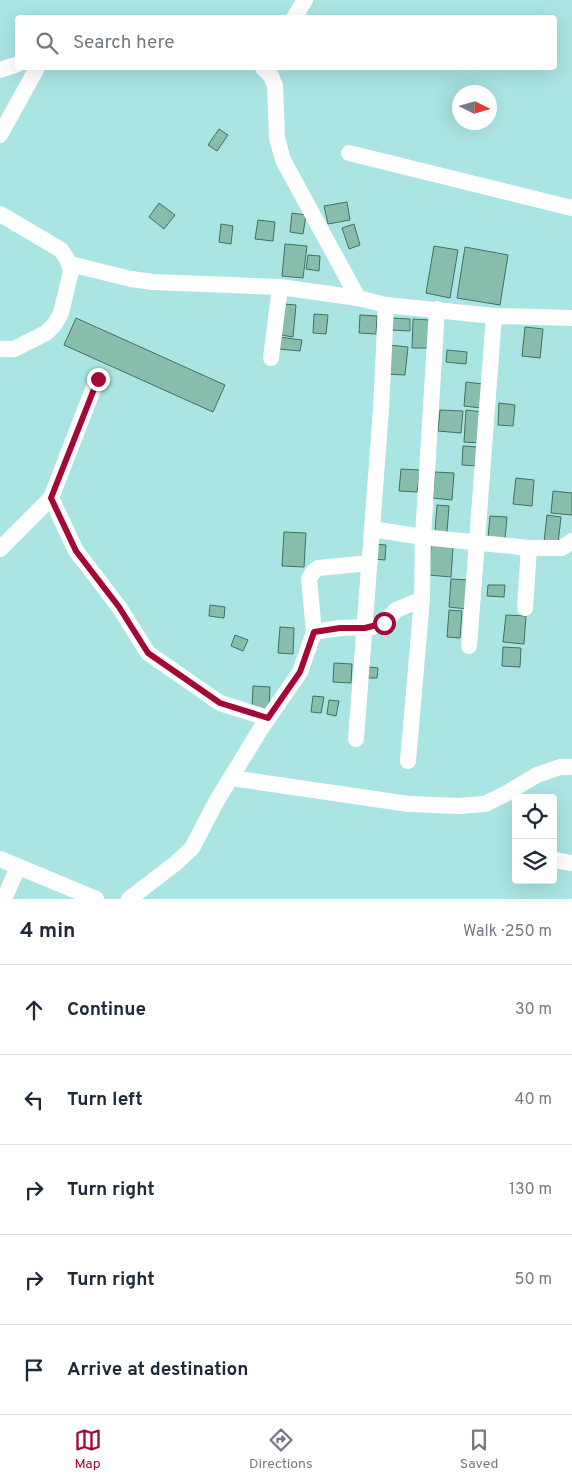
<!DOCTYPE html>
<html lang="en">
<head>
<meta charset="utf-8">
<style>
	body { margin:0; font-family:Overpass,sans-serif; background:#f6f6f7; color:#1f2937 }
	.controls { position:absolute; right:15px; bottom:15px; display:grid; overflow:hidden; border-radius:5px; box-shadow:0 5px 20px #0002 }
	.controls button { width:45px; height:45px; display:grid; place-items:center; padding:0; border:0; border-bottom:1px solid #e0e1e3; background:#fff; color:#1f2937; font:25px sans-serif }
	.compass { position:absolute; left:452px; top:85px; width:45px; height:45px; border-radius:50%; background:#fff; box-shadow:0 5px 20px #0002; rotate:95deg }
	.stop { position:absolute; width:15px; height:15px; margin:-11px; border:4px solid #a40837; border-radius:50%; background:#fff }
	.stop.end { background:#a40837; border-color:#fff; box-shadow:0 1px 5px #0008 }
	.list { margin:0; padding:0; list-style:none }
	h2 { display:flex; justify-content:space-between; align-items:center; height:65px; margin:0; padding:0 20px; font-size:21px }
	h2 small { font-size:16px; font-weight:400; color:#747a83 }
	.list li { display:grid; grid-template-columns:32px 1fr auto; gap:15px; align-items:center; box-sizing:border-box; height:90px; padding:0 20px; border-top:1px solid #e0e1e3 }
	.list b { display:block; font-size:19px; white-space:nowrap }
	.list em { font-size:16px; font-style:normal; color:#747a83 }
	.icon { flex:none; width:28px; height:28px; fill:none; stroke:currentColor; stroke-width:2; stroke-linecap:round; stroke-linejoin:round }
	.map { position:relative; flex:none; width:572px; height:899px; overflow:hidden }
	.search { position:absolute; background:#fff; box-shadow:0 5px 20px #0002; left:15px; right:15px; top:15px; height:55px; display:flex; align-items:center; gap:12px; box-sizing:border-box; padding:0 18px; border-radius:5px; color:#747a83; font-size:19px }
	.sheet { height:515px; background:#fff }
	nav { display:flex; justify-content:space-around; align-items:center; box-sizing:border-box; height:70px; border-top:1px solid #e0e1e3; background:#fff; font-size:14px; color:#747a83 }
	nav a { display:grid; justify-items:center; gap:2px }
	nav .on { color:#a40837 }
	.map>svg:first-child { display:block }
	.building { fill:#88bdad; stroke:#3f7163 }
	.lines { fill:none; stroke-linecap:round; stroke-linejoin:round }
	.minor { stroke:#fff; stroke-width:16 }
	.route { stroke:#a40837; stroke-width:6 }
</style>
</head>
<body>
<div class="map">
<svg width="572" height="899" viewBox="0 0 572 899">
	<rect width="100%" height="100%" fill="#aae4e3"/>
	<g class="building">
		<polygon points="219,129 228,135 217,151 208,145"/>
		<polygon points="347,202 350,220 328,224 324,206"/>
		<polygon points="159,203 175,215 164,229 149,217"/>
		<polygon points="292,213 306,215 303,234 290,232"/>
		<polygon points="258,220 275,222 273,241 255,239"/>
		<polygon points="221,224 233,226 231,244 219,242"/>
		<polygon points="354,224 360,245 349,249 342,228"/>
		<polygon points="285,244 307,246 303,278 282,276"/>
		<polygon points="434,246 458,250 450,298 426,293"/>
		<polygon points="465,247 508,255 500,305 457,298"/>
		<polygon points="308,255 320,256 319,271 306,269"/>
		<polygon points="284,304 296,305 293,337 281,335"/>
		<polygon points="314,314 328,315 326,334 313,333"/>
		<polygon points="360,315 377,316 376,334 359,333"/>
		<polygon points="76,318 225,385 213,412 64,345"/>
		<polygon points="392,318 410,319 410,331 392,330"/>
		<polygon points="413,319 429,320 428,348 412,348"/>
		<polygon points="525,327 543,329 540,358 522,356"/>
		<polygon points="279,337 302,340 300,351 278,349"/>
		<polygon points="389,345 408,347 405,375 386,374"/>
		<polygon points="447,350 467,352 466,364 446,362"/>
		<polygon points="466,382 483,384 481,408 464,406"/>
		<polygon points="499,403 515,405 513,426 498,425"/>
		<polygon points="440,410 463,411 461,433 438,431"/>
		<polygon points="466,410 483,412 481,443 464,442"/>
		<polygon points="463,446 479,447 478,466 462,465"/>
		<polygon points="401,469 420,470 417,492 399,491"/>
		<polygon points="435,472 454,473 452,500 433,498"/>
		<polygon points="516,478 534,480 532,506 513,504"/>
		<polygon points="553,491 572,493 572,515 551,513"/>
		<polygon points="437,505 449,506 447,532 435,531"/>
		<polygon points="547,515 561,517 558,543 544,542"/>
		<polygon points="490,516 507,517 505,539 488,538"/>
		<polygon points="284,532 306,533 304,567 282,566"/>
		<polygon points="375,544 386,545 385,560 374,559"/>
		<polygon points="431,545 453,547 451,577 429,575"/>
		<polygon points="451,579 470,580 467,609 449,607"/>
		<polygon points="488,585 505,585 504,597 487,596"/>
		<polygon points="210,605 225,607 224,618 209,616"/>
		<polygon points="449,610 462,611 460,638 447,637"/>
		<polygon points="506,615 526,616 524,644 503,642"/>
		<polygon points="280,627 294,628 293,654 278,653"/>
		<polygon points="235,635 248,640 243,651 231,646"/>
		<polygon points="503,647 521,648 520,667 502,666"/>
		<polygon points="334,663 352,664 351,683 333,682"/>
		<polygon points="369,667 378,668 377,678 368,678"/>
		<polygon points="253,686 270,687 269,709 252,708"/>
		<polygon points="313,696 324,697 321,713 311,712"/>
		<polygon points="329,700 339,701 336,716 327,714"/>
	</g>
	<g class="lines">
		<g class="minor">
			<polyline points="294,18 305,0"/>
			<polyline points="263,68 271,76 275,86 277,138 283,160 358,298 386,305 494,316 572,318"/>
			<polyline points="0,70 18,64"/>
			<polyline points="0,135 37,68"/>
			<polyline points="349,153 572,208"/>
			<polyline points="0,214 61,250 67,259 71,271 61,313 55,324 46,333 14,349 0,349"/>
			<polyline points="70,264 131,279 153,282 280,287"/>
			<polyline points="271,358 280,287 358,298"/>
			<polyline points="51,498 76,551 119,607 148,653 220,703 268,718"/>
			<polyline points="372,529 423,537 529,548 525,608"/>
			<polyline points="529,548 562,548 572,541"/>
			<polyline points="0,549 51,498 97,379"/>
			<polyline points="314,632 309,579 313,572 318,568 370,563"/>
			<polyline points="469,646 494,316"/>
			<polyline points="356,739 381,410 386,305"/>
			<polyline points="408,761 422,599 423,537 437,309"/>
			<polyline points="231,778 409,804 458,806 485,804 507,793 537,775 560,767 572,767"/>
			<polyline points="0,859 96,899"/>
			<polyline points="555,860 572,863"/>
			<polyline points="4,899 18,867"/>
			<polyline points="129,899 176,863 192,848 216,802 260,730 300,672 314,632 340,628 373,627 384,623 396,610 422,599"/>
		</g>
	</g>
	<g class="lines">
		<polyline class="route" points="98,379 51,498 76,551 119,607 148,653 220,703 268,718 300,672 314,632 340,628 365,628 384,623"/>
	</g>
</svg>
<div class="controls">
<button><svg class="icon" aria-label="locate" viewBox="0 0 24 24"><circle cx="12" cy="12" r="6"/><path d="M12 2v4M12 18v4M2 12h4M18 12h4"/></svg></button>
<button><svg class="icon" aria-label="layers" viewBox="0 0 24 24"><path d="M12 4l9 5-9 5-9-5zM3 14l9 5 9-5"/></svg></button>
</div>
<svg class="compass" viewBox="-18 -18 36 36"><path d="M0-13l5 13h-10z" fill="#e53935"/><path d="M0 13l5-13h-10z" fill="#747a83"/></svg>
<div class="stop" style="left:384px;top:623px"></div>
<div class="stop end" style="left:98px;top:379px"></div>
<div class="search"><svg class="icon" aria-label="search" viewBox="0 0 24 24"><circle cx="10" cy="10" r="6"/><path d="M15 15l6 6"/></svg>Search here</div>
</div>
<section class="sheet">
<h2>4 min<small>Walk · 250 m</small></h2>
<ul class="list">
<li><svg class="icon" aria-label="ahead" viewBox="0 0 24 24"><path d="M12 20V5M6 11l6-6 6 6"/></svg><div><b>Continue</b></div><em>30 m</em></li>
<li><svg class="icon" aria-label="left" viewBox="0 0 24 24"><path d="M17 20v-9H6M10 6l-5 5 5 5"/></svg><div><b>Turn left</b></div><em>40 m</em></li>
<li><svg class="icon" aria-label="right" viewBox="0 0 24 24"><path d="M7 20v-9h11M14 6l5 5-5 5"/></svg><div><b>Turn right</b></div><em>130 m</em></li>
<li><svg class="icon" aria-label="right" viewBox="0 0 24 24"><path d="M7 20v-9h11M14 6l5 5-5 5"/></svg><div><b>Turn right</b></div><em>50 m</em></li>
<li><svg class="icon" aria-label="arrive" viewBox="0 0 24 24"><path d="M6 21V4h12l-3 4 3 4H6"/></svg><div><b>Arrive at destination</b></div></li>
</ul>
</section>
<nav>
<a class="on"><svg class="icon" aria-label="map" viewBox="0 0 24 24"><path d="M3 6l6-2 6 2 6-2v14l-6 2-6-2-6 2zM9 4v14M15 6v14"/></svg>Map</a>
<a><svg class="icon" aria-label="directions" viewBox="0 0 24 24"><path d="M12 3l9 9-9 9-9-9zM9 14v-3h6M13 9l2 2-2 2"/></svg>Directions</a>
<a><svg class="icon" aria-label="saved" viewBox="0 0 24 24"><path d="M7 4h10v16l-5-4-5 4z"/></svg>Saved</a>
</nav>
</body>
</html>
